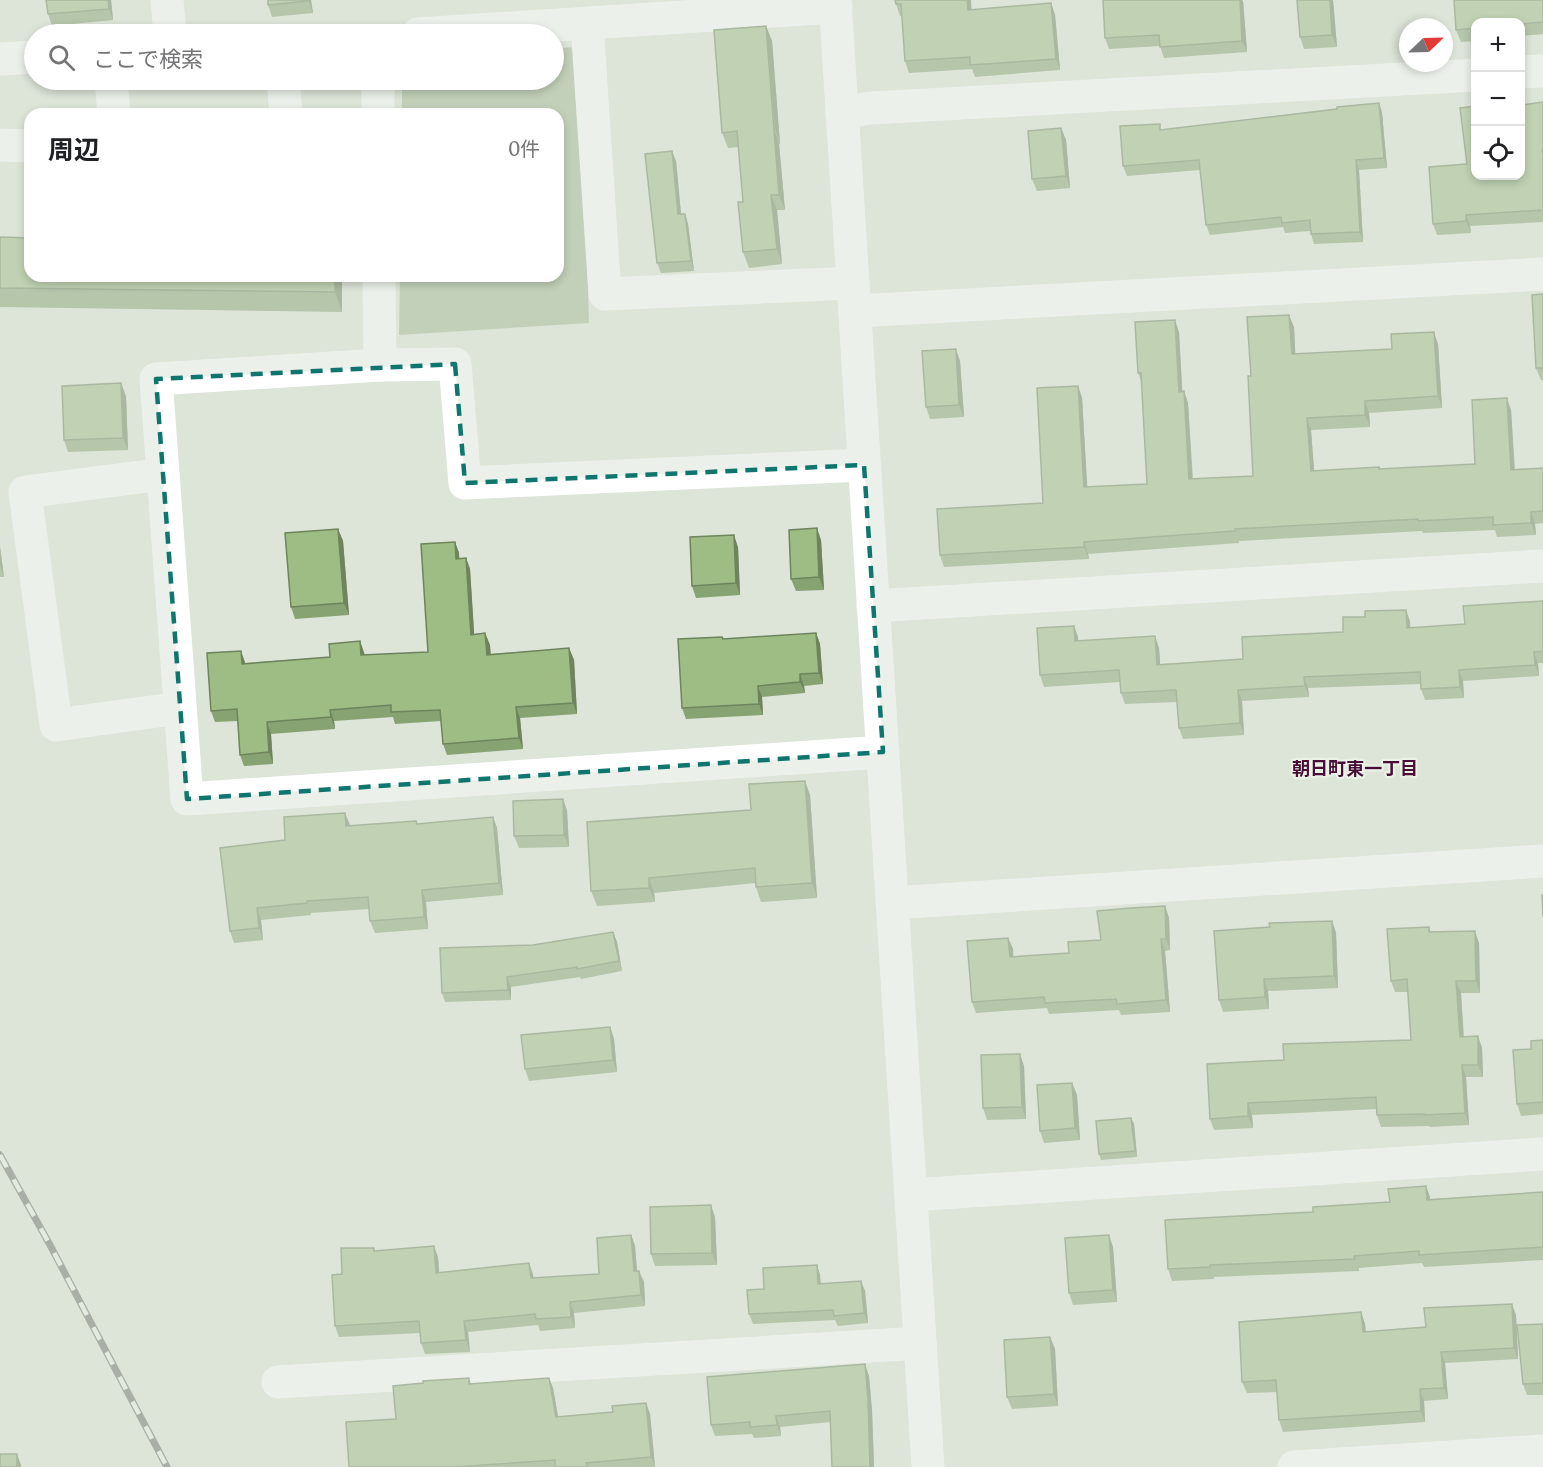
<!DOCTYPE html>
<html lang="ja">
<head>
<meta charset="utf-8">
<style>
	body { margin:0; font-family:Literata,"Noto Sans JP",serif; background:#f6f6f6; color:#202124 }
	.controls { position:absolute; right:18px; top:18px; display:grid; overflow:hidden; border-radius:12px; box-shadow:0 3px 9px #0003 }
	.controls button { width:54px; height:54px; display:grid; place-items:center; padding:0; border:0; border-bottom:2px solid #e0e0e0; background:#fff; color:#202124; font:30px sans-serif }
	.compass { position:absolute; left:1399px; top:18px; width:54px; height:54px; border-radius:50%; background:#fff; box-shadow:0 3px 9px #0003; rotate:67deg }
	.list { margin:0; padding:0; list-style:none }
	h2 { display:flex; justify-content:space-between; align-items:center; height:78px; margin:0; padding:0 24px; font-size:26px }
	h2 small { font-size:20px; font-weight:400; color:#757577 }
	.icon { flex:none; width:33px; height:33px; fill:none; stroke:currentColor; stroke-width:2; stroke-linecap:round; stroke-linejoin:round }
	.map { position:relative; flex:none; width:1543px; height:1467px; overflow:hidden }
	.search { position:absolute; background:#fff; box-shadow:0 3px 9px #0003; left:24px; top:24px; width:540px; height:66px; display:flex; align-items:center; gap:15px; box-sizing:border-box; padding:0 21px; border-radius:33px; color:#757577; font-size:22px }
	.panel { position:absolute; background:#fff; box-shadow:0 3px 9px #0003; left:24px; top:108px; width:540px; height:174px; border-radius:18px }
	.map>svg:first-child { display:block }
	.green { fill:#a3b893 }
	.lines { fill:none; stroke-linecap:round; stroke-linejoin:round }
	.minor { stroke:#fff; stroke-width:33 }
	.rail-casing { stroke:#6c6f68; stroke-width:7 }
	.rail { stroke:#eaf1e5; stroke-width:4.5; stroke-dasharray:14; stroke-linecap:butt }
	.wall { fill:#87a372 }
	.shaded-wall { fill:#6e845d }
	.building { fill:#9dbd85; stroke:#6e845d; stroke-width:1.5 }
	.marked { fill:none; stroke:#0f766e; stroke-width:4.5; stroke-dasharray:12 8; stroke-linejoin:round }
	.labels { text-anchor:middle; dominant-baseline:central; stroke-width:4.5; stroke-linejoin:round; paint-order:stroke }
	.neighbourhood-label { font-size:18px; font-weight:bold; fill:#480e37; stroke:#eaf1e5 }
</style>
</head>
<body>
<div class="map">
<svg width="1543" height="1467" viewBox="0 0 1543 1467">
	<rect width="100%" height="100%" fill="#dde4d8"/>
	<polygon class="green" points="581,47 589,323 399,335 400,276 558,276 558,114 402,114 402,80 554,80 554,48"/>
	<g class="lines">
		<g class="minor">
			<polyline points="167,0 170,34"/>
			<polyline points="835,0 928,1467"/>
			<polyline points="587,24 605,294 853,283"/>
			<polyline points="418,34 836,7"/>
			<polyline points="0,59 34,57"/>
			<polyline points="1520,72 1543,71"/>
			<polyline points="111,80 114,114"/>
			<polyline points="283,80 286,114"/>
			<polyline points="378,80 378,114"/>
			<polyline points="842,112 871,108 1476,75"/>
			<polyline points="0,145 30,146"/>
			<polyline points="379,276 380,365 156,379 187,799 883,752"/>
			<polyline points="855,311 1543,274"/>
			<polyline points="380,365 455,364 465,483 864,465"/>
			<polyline points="163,474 25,492 56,725 180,708"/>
			<polyline points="873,606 1543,566"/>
			<polyline points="892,903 1543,861"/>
			<polyline points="911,1195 1543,1154"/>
			<polyline points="278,1382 920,1343"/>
			<polyline points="1294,1467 1543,1451"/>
		</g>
		<defs>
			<polyline id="rail" points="0,1155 50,1245 167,1467"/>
		</defs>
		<use href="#rail" class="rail-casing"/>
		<use href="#rail" class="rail"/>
	</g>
	<g class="wall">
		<polygon points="46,0 111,0 113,20 52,26 48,14"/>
		<polygon points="268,0 311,0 313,13 272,17 268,5"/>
		<polygon points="895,0 971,10 1051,3 1055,15 1060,70 975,77 972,69 909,73 905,61 902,16 900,16 896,4"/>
		<polygon points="1297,0 1333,0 1337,47 1304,49 1300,37"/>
		<polygon points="1454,0 1543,0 1543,34 1521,36 1521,22 1476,22 1476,41 1461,42 1456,30"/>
		<polygon points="1243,1 1247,52 1164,58 1160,46 1109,49 1105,38"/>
		<polygon points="766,26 772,41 780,144 779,144 785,210 777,210 782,264 749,268 743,252 743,202 739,147 728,148 722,133"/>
		<polygon points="1522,101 1524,105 1543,102 1543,222 1470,226 1471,233 1437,235 1433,224 1467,164"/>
		<polygon points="1379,103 1382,113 1387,168 1359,170 1363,242 1314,244 1310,231 1285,233 1283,227 1210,235 1206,225 1200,170 1127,176 1123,166 1162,130 1337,109"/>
		<polygon points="1061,128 1066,140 1070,188 1037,191 1032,179"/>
		<polygon points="676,161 681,214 685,214 688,224 694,271 661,273 657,263"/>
		<polygon points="0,237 342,276 342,312 0,307"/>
		<polygon points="1543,294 1543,380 1541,380 1536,368"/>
		<polygon points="1294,327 1295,354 1392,349 1438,344 1442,408 1369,413 1370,427 1311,430 1314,471 1379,467 1379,469 1475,464 1511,410 1515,469 1543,468 1543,523 1535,524 1536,535 1497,537 1495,530 1423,533 1422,531 1239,541 1239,543 1088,554 1089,559 944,567 940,555 1043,503 1078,386 1082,398 1087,487 1147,484 1142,384 1138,373 1179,332 1182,391 1188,403 1193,479 1253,476 1251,376"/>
		<polygon points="960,361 964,417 930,419 926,407"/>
		<polygon points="126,396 128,450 68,452 64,440"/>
		<polygon points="338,529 343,541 349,615 295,619 291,607"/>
		<polygon points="821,540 824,590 796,591 791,579"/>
		<polygon points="455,542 459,553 459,558 466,558 470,569 474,634 485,633 490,645 490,654 569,648 574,660 577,714 520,718 523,749 447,755 443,744 441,721 395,724 393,717 334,721 335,729 271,734 273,764 244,766 240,755 238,721 215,722 211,711 245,662 245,663 330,657 360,641 365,655 428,652"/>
		<polygon points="0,547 4,577 0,577"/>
		<polygon points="738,547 740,595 696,598 692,586"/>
		<polygon points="1543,601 1543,663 1538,663 1539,676 1463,681 1464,698 1425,700 1421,689 1420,684 1308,688 1309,697 1242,701 1244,735 1183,739 1179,728 1177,702 1125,704 1121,693 1120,682 1044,687 1040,675 1074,626 1078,637 1078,641 1159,648 1160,664 1243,659 1343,632 1410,621 1410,628 1465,624"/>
		<polygon points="816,633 820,644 823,684 804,686 805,693 762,697 763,715 686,719 682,708 722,637 723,639"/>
		<polygon points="810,795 817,898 761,902 756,887 756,883 654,893 655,902 597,906 591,891 751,810"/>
		<polygon points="563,799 567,811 569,847 519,848 514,836"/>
		<polygon points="493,817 497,828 503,895 426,902 428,929 375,933 370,921 369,909 311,913 311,915 261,920 263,940 234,943 230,931 285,840 350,826 416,821 418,824"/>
		<polygon points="1165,906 1169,918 1170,950 1165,951 1170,1012 1121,1015 1119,1010 1049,1014 1047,1008 976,1013 972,1002 1008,938 1013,949 1013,957 1069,953 1101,940"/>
		<polygon points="1332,921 1336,933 1338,988 1268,991 1269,1009 1223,1012 1219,1000 1270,927"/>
		<polygon points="1429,927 1431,932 1479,943 1480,993 1461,993 1464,1037 1478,1036 1482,1048 1483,1077 1466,1077 1469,1125 1430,1127 1429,1126 1381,1127 1377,1115 1377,1109 1252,1115 1253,1128 1214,1130 1210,1119 1284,1060 1411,1040 1408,992 1395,992 1391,981"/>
		<polygon points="613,932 617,942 622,971 581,979 580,977 511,987 511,1000 445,1002 442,993 533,945"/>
		<polygon points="610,1027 614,1039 617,1072 529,1081 525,1069"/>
		<polygon points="1543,1040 1543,1114 1521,1116 1517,1104 1531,1049"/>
		<polygon points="1024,1066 1026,1119 987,1120 983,1108"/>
		<polygon points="1072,1083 1077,1095 1080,1140 1044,1143 1040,1131"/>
		<polygon points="1131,1118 1134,1124 1137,1157 1101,1160 1099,1154"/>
		<polygon points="1426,1186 1430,1199 1543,1192 1543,1260 1424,1267 1422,1263 1359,1268 1359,1271 1214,1277 1214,1279 1172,1281 1168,1269 1313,1212 1390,1202"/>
		<polygon points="715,1217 717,1265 655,1266 651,1254"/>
		<polygon points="631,1235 635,1246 637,1271 644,1282 645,1306 574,1313 575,1328 540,1331 538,1325 468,1332 470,1352 425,1354 421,1343 420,1333 339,1337 335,1326 342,1274 375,1251 438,1257 439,1273 529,1263 533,1278 599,1274"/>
		<polygon points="1113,1247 1117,1302 1073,1305 1069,1293"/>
		<polygon points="817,1265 820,1275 821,1284 861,1281 865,1291 868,1323 838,1326 835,1320 753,1324 749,1314 764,1289"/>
		<polygon points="1361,1312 1365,1324 1366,1332 1426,1327 1516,1315 1518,1359 1445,1363 1448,1399 1424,1401 1425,1422 1283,1432 1279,1420 1277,1392 1247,1393 1242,1382"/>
		<polygon points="1543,1324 1543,1395 1527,1395 1523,1384"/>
		<polygon points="1050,1337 1055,1349 1058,1406 1012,1409 1007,1397"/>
		<polygon points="869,1376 872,1411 874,1467 832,1467 830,1422 780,1427 781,1436 754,1438 752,1434 715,1436 711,1425"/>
		<polygon points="469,1378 471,1384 549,1378 553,1388 558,1417 613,1412 646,1403 650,1414 655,1467 349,1467 396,1419 423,1383"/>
	</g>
	<g class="shaded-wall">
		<polygon points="108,0 111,0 113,20 109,9"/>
		<polygon points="308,0 311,0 313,13"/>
		<polygon points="967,0 971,0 972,21 968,10"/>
		<polygon points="1240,0 1242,0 1243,1 1247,52 1242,41"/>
		<polygon points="1330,0 1333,0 1337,47 1332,35"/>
		<polygon points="1051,3 1055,15 1060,70 1056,59"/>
		<polygon points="766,26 772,41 780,144 775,128"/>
		<polygon points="1379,103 1382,113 1387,168 1384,158"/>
		<polygon points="774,128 779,144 785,210 779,195"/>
		<polygon points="1061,128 1066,140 1070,188 1066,176"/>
		<polygon points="672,151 676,161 682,224 678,214"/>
		<polygon points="1356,160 1359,170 1363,242 1360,232"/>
		<polygon points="771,195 777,210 782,264 777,249"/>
		<polygon points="685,214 688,224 694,271 691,261"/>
		<polygon points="1466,215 1470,226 1471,233 1466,221"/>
		<polygon points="335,276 342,276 342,312 335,292"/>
		<polygon points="1289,315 1294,327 1296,366 1292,354"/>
		<polygon points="1175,320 1179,332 1183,404 1179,392"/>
		<polygon points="1434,332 1438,344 1442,408 1438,396"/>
		<polygon points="956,349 960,361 964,417 959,405"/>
		<polygon points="121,383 126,396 128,450 123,438"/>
		<polygon points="1078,386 1082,398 1088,499 1084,487"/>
		<polygon points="1184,391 1188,403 1193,491 1189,479"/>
		<polygon points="1507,398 1511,410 1515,482 1511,470"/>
		<polygon points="1365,401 1369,413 1370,427 1365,415"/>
		<polygon points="1307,418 1311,430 1315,483 1311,471"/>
		<polygon points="1531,512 1535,524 1536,535 1531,523"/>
		<polygon points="817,528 821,540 824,590 819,577"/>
		<polygon points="338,529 343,541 349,615 344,603"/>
		<polygon points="734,535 738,547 740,595 736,583"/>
		<polygon points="455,542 459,553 460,570 456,559"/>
		<polygon points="1084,542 1088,554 1089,559 1084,547"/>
		<polygon points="0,547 4,577 0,565"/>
		<polygon points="466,558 470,569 475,646 471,635"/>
		<polygon points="1406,610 1410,621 1411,639 1407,628"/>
		<polygon points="1074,626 1078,637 1079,652 1075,641"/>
		<polygon points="485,633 490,645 492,666 487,655"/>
		<polygon points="816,633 820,644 823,684 819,673"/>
		<polygon points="1155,636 1159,648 1161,676 1157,665"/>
		<polygon points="360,641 364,653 365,667 361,655"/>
		<polygon points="569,648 574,660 577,714 573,703"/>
		<polygon points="241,651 245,662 246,675 242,664"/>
		<polygon points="1534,652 1538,663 1539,676 1535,665"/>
		<polygon points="1459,670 1463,681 1464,698 1460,687"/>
		<polygon points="800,674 804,686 805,693 800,682"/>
		<polygon points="1304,677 1308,688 1309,697 1305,686"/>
		<polygon points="758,686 762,697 763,715 759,704"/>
		<polygon points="1238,690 1242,701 1244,735 1240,723"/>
		<polygon points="516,707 520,718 523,749 519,738"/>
		<polygon points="330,710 334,721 335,729 331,717"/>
		<polygon points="267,722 271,734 273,764 269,752"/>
		<polygon points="805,781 810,795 817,898 812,883"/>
		<polygon points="563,799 567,811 569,847 564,835"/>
		<polygon points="345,813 350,825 350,838 346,826"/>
		<polygon points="493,817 497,828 503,895 499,883"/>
		<polygon points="649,878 654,893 655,902 649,888"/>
		<polygon points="422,890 426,902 428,929 424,917"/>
		<polygon points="1165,906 1169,918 1170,950 1166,939"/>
		<polygon points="257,908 261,920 263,940 259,928"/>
		<polygon points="1332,921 1336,933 1338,988 1334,976"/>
		<polygon points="1475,931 1479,943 1480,993 1476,981"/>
		<polygon points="613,932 617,942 622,971 619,961"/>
		<polygon points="1008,938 1013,949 1014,968 1010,957"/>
		<polygon points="1161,939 1165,951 1170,1012 1166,1000"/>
		<polygon points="507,977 511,987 511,1000 508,990"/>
		<polygon points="1264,979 1268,991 1269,1009 1265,997"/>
		<polygon points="1456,981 1461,993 1464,1049 1460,1037"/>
		<polygon points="610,1027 614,1039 617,1072 613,1060"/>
		<polygon points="1478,1036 1482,1048 1483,1077 1478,1065"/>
		<polygon points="1020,1054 1024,1066 1026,1119 1022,1107"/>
		<polygon points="1462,1065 1466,1077 1469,1125 1465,1113"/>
		<polygon points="1072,1083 1077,1095 1080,1140 1075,1128"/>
		<polygon points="1248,1103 1252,1115 1253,1128 1248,1116"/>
		<polygon points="1131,1118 1134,1124 1137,1157 1135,1151"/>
		<polygon points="1426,1186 1430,1197 1431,1212 1427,1200"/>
		<polygon points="711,1205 715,1217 717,1265 712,1253"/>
		<polygon points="631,1235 635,1246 638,1283 634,1271"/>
		<polygon points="1109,1235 1113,1247 1117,1302 1113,1290"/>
		<polygon points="434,1246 438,1257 440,1284 436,1273"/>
		<polygon points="529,1263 533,1274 535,1289 531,1278"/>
		<polygon points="817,1265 820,1275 821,1295 818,1284"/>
		<polygon points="639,1271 644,1282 645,1306 641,1295"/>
		<polygon points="861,1281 865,1291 868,1323 864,1313"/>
		<polygon points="570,1302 574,1313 575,1328 571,1317"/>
		<polygon points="1512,1304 1516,1315 1518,1359 1514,1348"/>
		<polygon points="1361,1312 1365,1324 1367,1344 1363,1332"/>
		<polygon points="464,1321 468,1332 470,1352 466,1340"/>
		<polygon points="1050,1337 1055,1349 1058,1406 1054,1394"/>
		<polygon points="1441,1352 1445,1363 1448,1399 1444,1388"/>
		<polygon points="865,1364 869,1376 872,1411 874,1467 870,1467"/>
		<polygon points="549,1378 553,1388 560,1428 556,1417"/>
		<polygon points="1420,1389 1424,1401 1425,1422 1421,1411"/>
		<polygon points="646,1403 650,1414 655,1467 651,1457"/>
		<polygon points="776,1416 780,1427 781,1436 777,1425"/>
		<polygon points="17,1454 21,1465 21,1467 17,1467"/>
	</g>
	<g class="building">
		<polygon points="46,0 108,0 109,9 48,14"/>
		<polygon points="268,0 308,0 308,1 268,5"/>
		<polygon points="895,0 967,0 968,10 1051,3 1056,59 970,65 970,57 905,61 901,4 896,4"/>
		<polygon points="1103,0 1240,0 1242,41 1160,47 1159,35 1105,38"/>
		<polygon points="1297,0 1330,0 1332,35 1300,37"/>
		<polygon points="1454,0 1543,0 1543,22 1521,24 1521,22 1476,22 1476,28 1456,30"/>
		<polygon points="766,26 779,195 771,195 777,249 743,252 738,202 743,202 737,131 722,133 714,30"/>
		<polygon points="1521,101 1522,101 1523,105 1543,102 1543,149 1542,150 1543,154 1543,210 1466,215 1466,221 1433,224 1429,167 1467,164 1460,108 1476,106 1476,176 1521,176"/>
		<polygon points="1379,103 1384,158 1356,160 1360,232 1311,234 1310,220 1282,223 1281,217 1206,225 1199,160 1123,166 1120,126 1160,124 1160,130 1337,109 1337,107"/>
		<polygon points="1061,128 1066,176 1032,179 1028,131"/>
		<polygon points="672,151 678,214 685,214 691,261 657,263 645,154"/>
		<polygon points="0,237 30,238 30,276 335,276 335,292 0,288"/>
		<polygon points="1543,294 1543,368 1536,368 1532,295"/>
		<polygon points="1289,315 1292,354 1392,349 1391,334 1434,332 1438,396 1365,401 1365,415 1307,418 1311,471 1379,467 1379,469 1475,464 1472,400 1507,398 1511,470 1543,468 1543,511 1531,512 1531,523 1493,525 1493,517 1418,521 1418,519 1235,529 1235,531 1084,542 1084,547 940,555 937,509 1043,503 1037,388 1078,386 1084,487 1147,484 1141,373 1138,373 1135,322 1175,320 1179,392 1184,391 1189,479 1253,476 1248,376 1251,376 1247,317"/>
		<polygon points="956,349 959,405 926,407 922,351"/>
		<polygon points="121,383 123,438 64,440 62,386"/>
		<polygon points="817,528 819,577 791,579 789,530"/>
		<polygon points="338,529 344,603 291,607 285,533"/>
		<polygon points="734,535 736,583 692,586 690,537"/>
		<polygon points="455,542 456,559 466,558 471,635 485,633 487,655 569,648 573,703 516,707 519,738 443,744 440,710 391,712 391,705 330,710 331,717 267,722 269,752 240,755 237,709 211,711 207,653 241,651 242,664 330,657 329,644 360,641 361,655 428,652 421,544"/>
		<polygon points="1543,601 1543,651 1534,652 1535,665 1459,670 1460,687 1421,689 1420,672 1304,677 1305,686 1238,690 1240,723 1179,728 1176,690 1121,693 1119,670 1040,675 1037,628 1074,626 1075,641 1155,636 1157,665 1243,659 1242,637 1343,632 1343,617 1365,617 1365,611 1406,610 1407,628 1465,624 1463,606"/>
		<polygon points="816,633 819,673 800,674 800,682 758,686 759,704 682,708 678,639 722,637 723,639"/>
		<polygon points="805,781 812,883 756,887 755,868 649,878 649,888 591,891 587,822 751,810 749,784"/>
		<polygon points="563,799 564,835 514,836 513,801"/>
		<polygon points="345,813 346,826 416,821 417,824 493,817 499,883 422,890 424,917 370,921 368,897 307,901 307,903 257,908 259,928 230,931 220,848 285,840 284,817"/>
		<polygon points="1542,895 1543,895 1543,917"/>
		<polygon points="1165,906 1166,939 1161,939 1166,1000 1117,1004 1116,999 1045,1003 1044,997 972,1002 967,941 1008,938 1010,957 1069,953 1068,942 1101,940 1097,911 1131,908"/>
		<polygon points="1332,921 1334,976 1264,979 1265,997 1219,1000 1214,931 1270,927 1269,923"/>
		<polygon points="1429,927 1429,932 1475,931 1476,981 1456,981 1460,1037 1478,1036 1478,1065 1462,1065 1465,1113 1425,1115 1425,1114 1377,1115 1376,1097 1248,1103 1248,1116 1210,1119 1207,1064 1284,1060 1283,1044 1411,1040 1407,979 1391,981 1387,929"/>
		<polygon points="613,932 619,961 577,969 577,967 507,977 508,990 442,993 440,948 533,945"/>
		<polygon points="610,1027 613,1060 525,1069 521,1035"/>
		<polygon points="1543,1040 1543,1102 1517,1104 1513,1050 1531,1049 1531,1041"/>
		<polygon points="1020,1054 1022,1107 983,1108 981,1055"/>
		<polygon points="1072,1083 1075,1128 1040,1131 1037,1085"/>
		<polygon points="1131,1118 1135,1151 1099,1154 1096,1121"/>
		<polygon points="1426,1186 1427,1200 1543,1192 1543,1247 1419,1255 1419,1251 1354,1256 1355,1259 1210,1265 1210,1267 1168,1269 1165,1220 1313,1212 1313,1207 1390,1202 1388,1189"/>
		<polygon points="711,1205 712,1253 651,1254 650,1207"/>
		<polygon points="631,1235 634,1271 639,1271 641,1295 570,1302 571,1317 536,1319 535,1314 464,1321 466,1340 421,1343 419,1321 335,1326 332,1275 342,1274 341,1248 374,1248 374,1251 434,1246 436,1273 529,1263 531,1278 599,1274 597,1238"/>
		<polygon points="1109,1235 1113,1290 1069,1293 1065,1238"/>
		<polygon points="817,1265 818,1284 861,1281 864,1313 834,1316 833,1310 749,1314 747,1290 764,1289 763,1268"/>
		<polygon points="1512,1304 1514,1348 1441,1352 1444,1388 1420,1389 1421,1411 1279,1420 1276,1380 1242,1382 1239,1322 1361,1312 1363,1332 1426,1327 1424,1308"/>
		<polygon points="1543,1324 1543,1383 1523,1384 1517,1325"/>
		<polygon points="1050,1337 1054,1394 1007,1397 1004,1340"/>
		<polygon points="865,1364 868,1400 870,1467 832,1467 830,1411 776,1416 777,1425 750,1427 750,1422 711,1425 707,1377"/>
		<polygon points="469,1378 469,1384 549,1378 556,1417 613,1412 612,1406 646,1403 651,1457 586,1463 587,1467 555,1467 555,1460 455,1467 349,1467 346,1422 396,1419 393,1386 423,1383 423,1381"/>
		<rect x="0" y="1454" width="17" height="13"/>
	</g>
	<path d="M0 0H1543V1467H0ZM455 364 465 483 864 465 883 752 187 799 156 379Z" fill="#dde4d8" fill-opacity=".55" fill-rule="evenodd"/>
	<path class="marked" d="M455 364 465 483 864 465 883 752 187 799 156 379Z"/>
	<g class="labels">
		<g class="neighbourhood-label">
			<text x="1355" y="767">朝日町東一丁目</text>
		</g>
	</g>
</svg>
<div class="controls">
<button>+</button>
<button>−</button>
<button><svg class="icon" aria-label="locate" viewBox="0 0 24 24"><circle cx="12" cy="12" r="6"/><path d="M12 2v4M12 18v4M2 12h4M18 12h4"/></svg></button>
</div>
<svg class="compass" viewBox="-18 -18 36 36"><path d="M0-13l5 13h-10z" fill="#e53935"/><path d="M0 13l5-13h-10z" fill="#757577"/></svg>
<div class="search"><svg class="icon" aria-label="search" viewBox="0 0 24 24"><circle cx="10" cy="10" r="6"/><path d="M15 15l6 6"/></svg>ここで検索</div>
<section class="panel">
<h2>周辺<small>0件</small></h2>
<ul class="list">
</ul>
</section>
</div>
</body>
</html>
